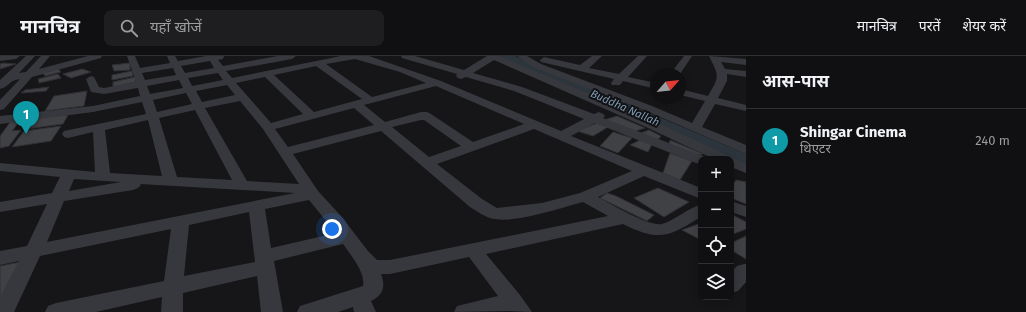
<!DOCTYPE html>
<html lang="hi">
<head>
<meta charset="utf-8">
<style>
	body { margin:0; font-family:"Fira Sans","Noto Sans Devanagari",sans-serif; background:#1e1e20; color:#f1f3f6 }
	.controls { position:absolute; right:12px; bottom:12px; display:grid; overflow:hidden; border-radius:8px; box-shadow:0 2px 10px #0003 }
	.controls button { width:36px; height:36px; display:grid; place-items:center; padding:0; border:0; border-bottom:1px solid #303032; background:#101012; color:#f1f3f6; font:20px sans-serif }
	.compass { position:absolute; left:650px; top:12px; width:36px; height:36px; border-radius:50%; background:#101012; box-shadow:0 2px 10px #0003; rotate:62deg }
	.you { position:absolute; left:332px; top:173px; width:14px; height:14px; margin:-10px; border:3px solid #fff; border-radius:50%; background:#1a73e8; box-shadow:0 0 0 6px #1a73e833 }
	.badge { display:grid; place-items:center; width:26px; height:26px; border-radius:50%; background:#f2b134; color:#fff; font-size:13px; font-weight:700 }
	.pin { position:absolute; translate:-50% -33px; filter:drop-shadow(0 1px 2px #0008) }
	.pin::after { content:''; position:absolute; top:21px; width:14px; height:12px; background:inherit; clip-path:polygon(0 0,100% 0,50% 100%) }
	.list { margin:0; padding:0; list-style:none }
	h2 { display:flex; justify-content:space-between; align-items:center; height:52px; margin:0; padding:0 16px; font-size:17px }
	h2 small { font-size:13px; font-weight:400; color:#9c9d9f }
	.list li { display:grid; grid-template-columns:26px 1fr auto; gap:12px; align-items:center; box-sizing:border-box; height:64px; padding:0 16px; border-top:1px solid #303032 }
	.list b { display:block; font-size:15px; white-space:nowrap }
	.list p { margin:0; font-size:13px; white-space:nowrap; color:#9c9d9f }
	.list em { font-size:13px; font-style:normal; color:#9c9d9f }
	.icon { flex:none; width:22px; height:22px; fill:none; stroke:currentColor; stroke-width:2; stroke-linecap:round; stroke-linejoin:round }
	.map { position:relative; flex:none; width:746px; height:256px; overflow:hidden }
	header { display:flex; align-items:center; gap:24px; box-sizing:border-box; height:56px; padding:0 20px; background:#101012; border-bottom:1px solid #303032 }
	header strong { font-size:19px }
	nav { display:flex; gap:22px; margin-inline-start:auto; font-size:14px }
	.search { width:280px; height:36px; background:#1e1e20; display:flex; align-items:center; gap:10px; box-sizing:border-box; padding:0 14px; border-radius:8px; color:#9c9d9f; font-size:15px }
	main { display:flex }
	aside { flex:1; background:#101012 }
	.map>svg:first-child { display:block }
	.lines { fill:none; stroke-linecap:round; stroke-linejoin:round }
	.river { fill:#2c353c; fill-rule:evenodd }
	.building { fill:#404145; stroke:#303034 }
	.minor { fill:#37383d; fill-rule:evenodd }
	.labels { text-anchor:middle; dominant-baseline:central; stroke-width:4; stroke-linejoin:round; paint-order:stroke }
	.far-water-label { font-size:11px; font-style:italic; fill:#7f9bb3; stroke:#111113 }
</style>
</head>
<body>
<header>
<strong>मानचित्र</strong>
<div class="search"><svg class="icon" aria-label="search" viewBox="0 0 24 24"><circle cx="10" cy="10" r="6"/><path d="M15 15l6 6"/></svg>यहाँ खोजें</div>
<nav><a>मानचित्र</a><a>परतें</a><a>शेयर करें</a></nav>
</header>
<main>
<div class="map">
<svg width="746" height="256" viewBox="0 0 746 256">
	<rect width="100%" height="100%" fill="#161618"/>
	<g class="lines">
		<polygon class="river" points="499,0 515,0 746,98 746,111 731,105 731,103 725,103 501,3"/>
	</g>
	<g class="building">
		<polygon points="3,7 16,8 0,13 0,8"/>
		<polygon points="130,7 130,14 114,15 112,9"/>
		<polygon points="58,13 61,16 45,20 43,17"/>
		<polygon points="82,13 91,16 71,22 63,18"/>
		<polygon points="132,15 133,20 112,24 112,19"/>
		<polygon points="58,18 61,22 39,27 38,23"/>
		<polygon points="135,21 136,26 113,31 113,26"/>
		<polygon points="49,31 46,35 21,37 25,34"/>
		<polygon points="87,35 84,50 45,55 54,40"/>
		<polygon points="68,59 63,68 26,73 34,61"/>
		<polygon points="617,60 645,72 632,76 604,64"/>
		<polygon points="11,65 19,66 12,75 21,74 9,90 0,92 0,80"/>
		<polygon points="597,67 608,71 593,80 577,75"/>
		<polygon points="61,70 51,85 12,91 24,75"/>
		<polygon points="649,74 661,80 657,85 638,78"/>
		<polygon points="613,76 632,82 618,97 600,90"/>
		<polygon points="640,84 652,88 648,96 630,89"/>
		<polygon points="670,84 703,98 697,99 669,90"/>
		<polygon points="670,97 692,105 680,124 663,117"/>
		<polygon points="736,124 746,126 746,148 731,142 731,131"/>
		<polygon points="658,132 689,146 664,161 634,142"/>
		<polygon points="607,137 616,140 654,159 647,165 600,142"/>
		<polygon points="731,158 746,166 746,173 731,179"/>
		<polygon points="701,167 701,184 682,174"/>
		<polygon points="746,180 746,203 731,194 731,187"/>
		<polygon points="20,206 0,245 0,210"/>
	</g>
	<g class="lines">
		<g class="minor">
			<polygon points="0,0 20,0 16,3 0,5"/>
			<path d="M26 0H35L19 17 26 16 41 0H50L39 13 88 0H102L101 2 32 21 4 53 0 54V44L20 23C9 24 9 31 0 33V24Z"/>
			<path d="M127 0H135L140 12 170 7 167 0H175L178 5 206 0H224L223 3 218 4 223 10 278 0H296L292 3 226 15 232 22 341 0H369L441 25 561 75 584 63 514 35 466 21 461 23 458 22 456 20 457 18 402 2 401 0H415L464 14 487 0H499L654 65 746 108V117L731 111V103H714L646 71 494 4 473 17 522 31 594 58 599 56 603 58 605 60 603 62 706 101 707 103H701V108L696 107 595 67 571 80 701 132V143L644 120 598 141C611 148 649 171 662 168 676 164 687 152 701 149V161C668 181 659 186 623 168L486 198 520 239 532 256 508 255 454 256 457 250 498 240 469 201 390 218H381C386 231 383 239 371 245L376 256H354L353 251 338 256H297L300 250 363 230C366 217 350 198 343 188L274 205 283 256H261L257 220 183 237V256H161L162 241 96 256H45L48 250 56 247 164 225 171 173 40 200 14 256H0V241L19 205 0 209V195L27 190 47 148 0 156V146L52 137 60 121 0 115V107L95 116 93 76 68 82 64 81 62 78 64 75 146 58 142 46 93 56 0 68V60L93 50 140 40 138 32 104 38 91 36 86 23 91 20 94 21 99 31 104 32 136 26ZM355 3 400 16 426 27 372 41 326 8ZM210 5 214 12 185 17 181 10ZM316 10 362 43 314 56 274 19ZM173 12 176 19 145 24 142 17ZM218 17 223 24 192 30 188 22ZM265 21 303 58 271 67 236 27ZM179 24 183 32 150 38 147 30ZM227 29 235 39 202 46 196 35ZM436 30 524 68 473 86 431 58 427 56H421L385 66 364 49ZM186 37 192 48 157 56 153 44ZM240 45 263 73 299 128 247 125 205 52ZM354 52 374 69 288 91 275 73ZM195 54 232 124 177 121 159 62ZM148 64 162 120 110 117 105 74ZM421 64H424L461 90 429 101 392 71ZM534 73 632 115 580 137 542 147 497 152 482 143 437 108ZM381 75 470 151C478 156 486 162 495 163 516 167 561 152 583 146L608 160 390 204H377L368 195 341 160 318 135 293 98ZM74 123 121 126 69 135ZM140 128 295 137 47 186 64 145 133 134 138 132 141 129ZM309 144 336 177 271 192 265 153ZM249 156 255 206 184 220 189 169Z"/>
			<path d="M517 0H527L541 8 652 50 692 67 705 45 680 39V33L708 40C720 20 719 20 709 0L746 3V9L721 6 725 13 746 15V21L727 18V25L718 42 746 49V55L715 48 702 71 746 89V98L644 54 535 12Z"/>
			<polygon points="592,0 602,0 589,12 619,18 638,0 647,0 628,21 656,27 656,33 623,25 620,29 612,29 611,27 614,23 541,6 540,4 544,1 580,9"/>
			<polygon points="684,0 692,0 680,18 670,18"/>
			<polygon points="731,145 746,150 746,161 731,156"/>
			<polygon points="744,208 746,208 746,226 738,235 731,237 731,216 737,210"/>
		</g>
	</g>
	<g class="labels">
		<g class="far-water-label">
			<text transform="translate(625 52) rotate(24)">Buddha Nallah</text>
		</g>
	</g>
</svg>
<div class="controls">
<button>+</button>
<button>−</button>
<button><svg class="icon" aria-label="locate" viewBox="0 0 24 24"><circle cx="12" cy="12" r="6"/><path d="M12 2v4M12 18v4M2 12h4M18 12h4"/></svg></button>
<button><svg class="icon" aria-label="layers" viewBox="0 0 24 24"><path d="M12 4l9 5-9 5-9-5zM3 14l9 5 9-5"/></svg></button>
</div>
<svg class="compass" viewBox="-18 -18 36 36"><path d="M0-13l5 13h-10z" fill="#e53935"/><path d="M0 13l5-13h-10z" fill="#9c9d9f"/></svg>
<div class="you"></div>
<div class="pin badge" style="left:26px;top:78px;background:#0f9aa8">1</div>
</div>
<aside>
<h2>आस-पास<small></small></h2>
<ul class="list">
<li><span class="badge" style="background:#0f9aa8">1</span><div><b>Shingar Cinema</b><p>थिएटर</p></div><em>240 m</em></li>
</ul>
</aside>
</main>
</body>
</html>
